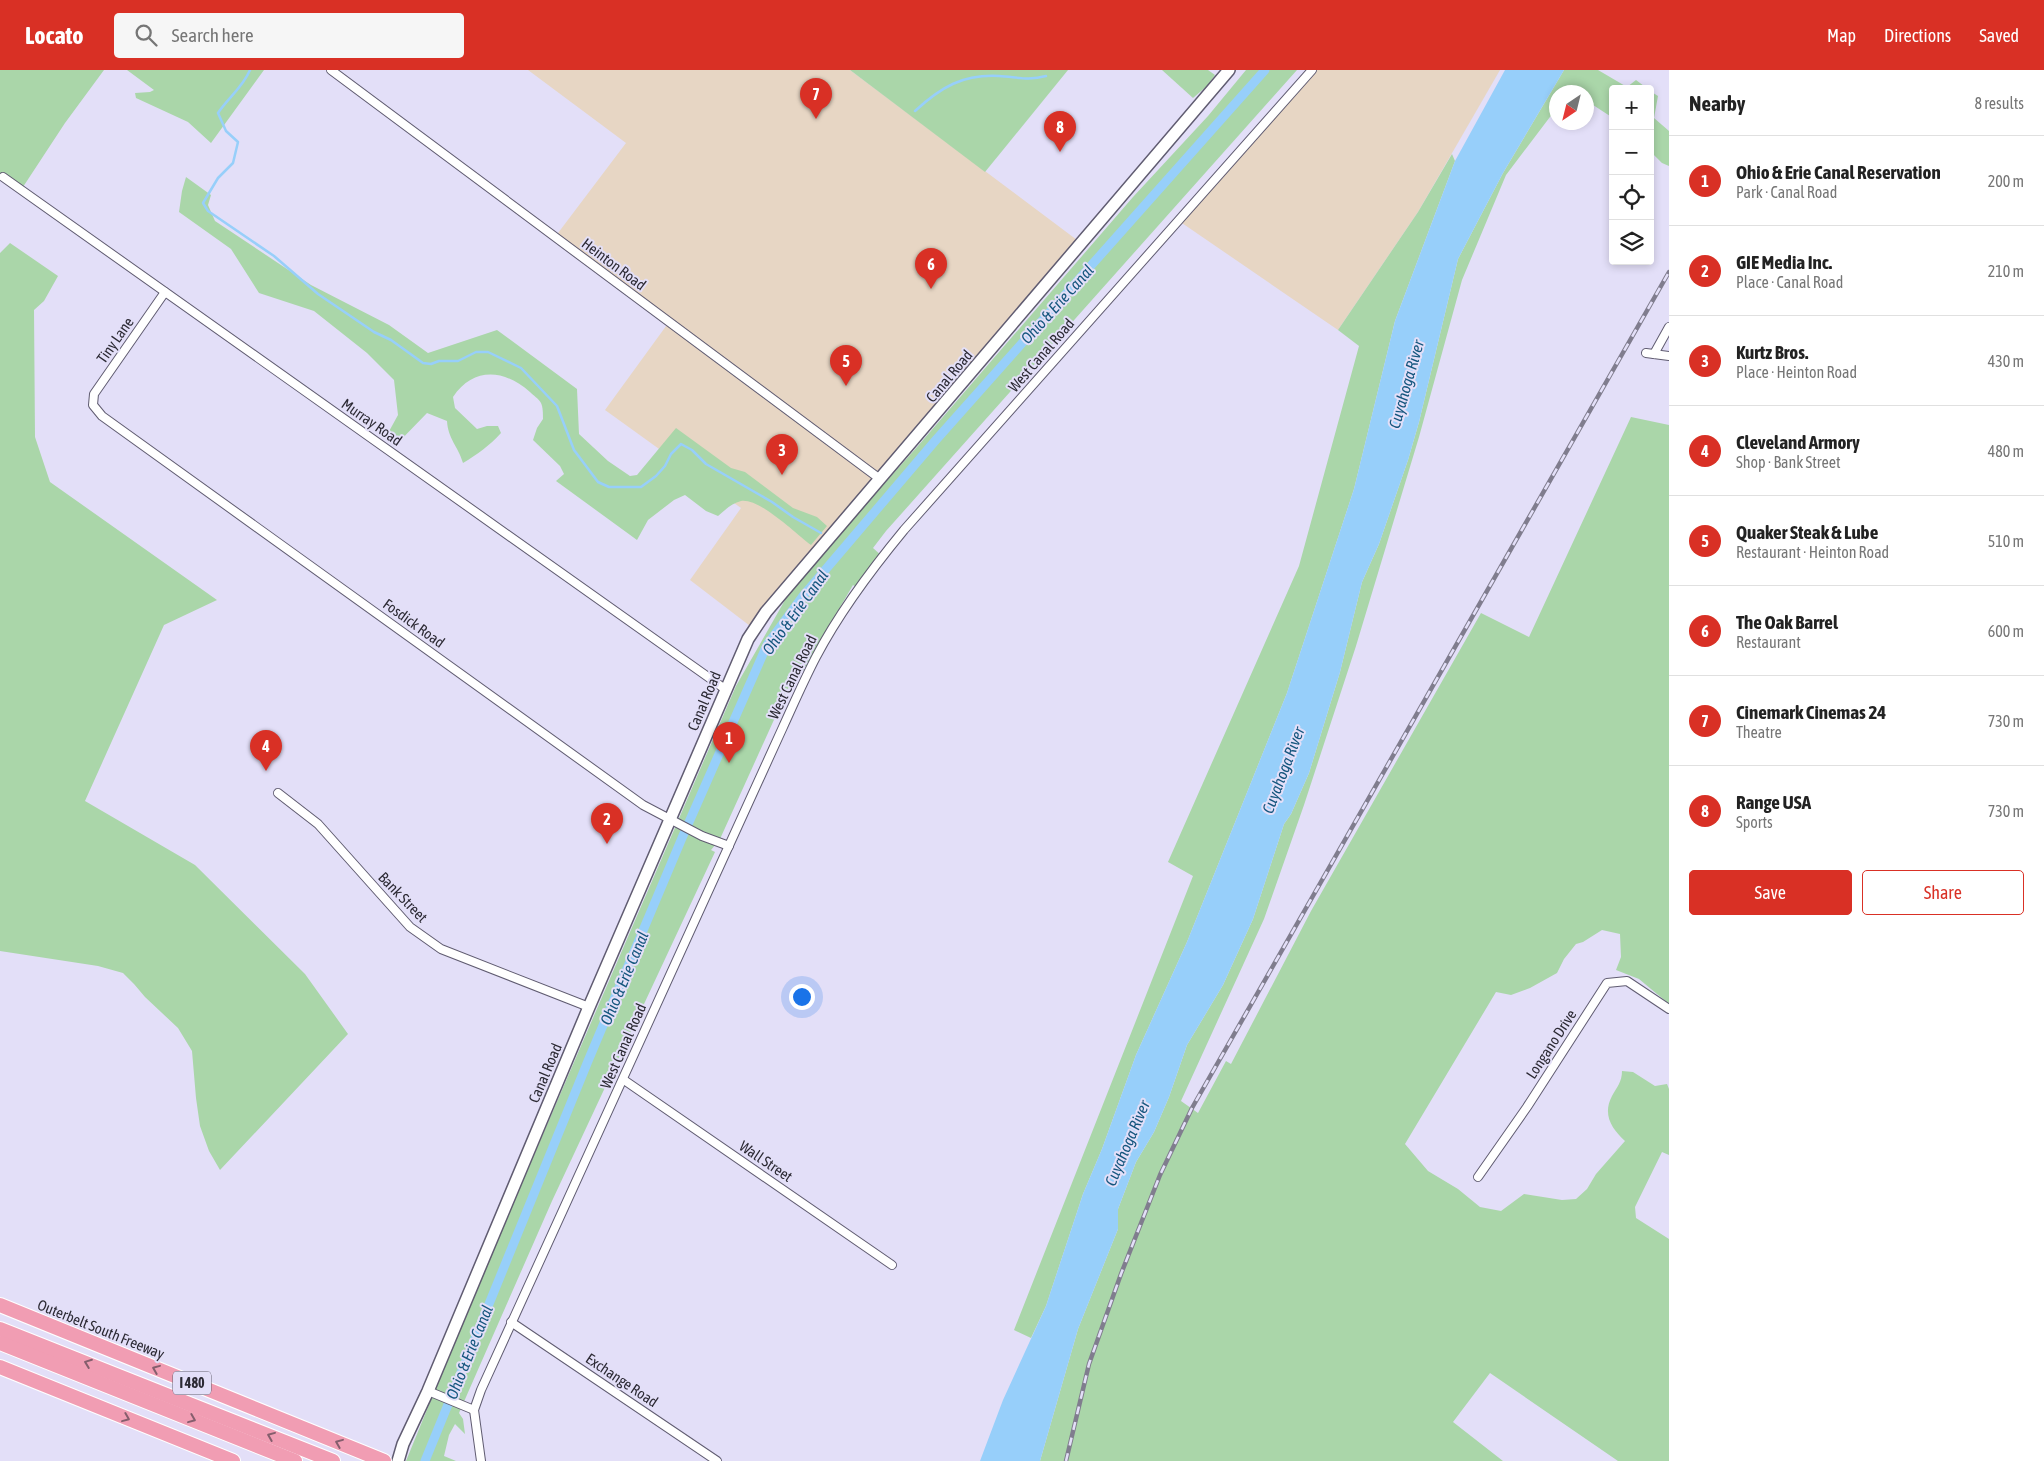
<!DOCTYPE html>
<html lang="en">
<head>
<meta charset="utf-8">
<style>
	body { margin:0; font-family:"Asap Condensed",sans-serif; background:#f6f6f6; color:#222 }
	.controls { position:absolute; right:15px; top:15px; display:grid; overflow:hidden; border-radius:5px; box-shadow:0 2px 8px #0003 }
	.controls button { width:45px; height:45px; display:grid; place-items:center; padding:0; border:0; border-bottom:1px solid #e0e0e0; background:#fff; color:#222; font:25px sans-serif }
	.compass { position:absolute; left:1549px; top:15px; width:45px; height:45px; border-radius:50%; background:#fff; box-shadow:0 2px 8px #0003; rotate:215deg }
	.you { position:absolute; left:801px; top:926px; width:18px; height:18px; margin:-12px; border:4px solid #fff; border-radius:50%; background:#1a73e8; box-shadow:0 0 0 8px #1a73e833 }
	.badge { display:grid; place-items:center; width:32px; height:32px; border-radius:50%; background:#d93025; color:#fff; font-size:16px; font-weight:700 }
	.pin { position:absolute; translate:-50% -41px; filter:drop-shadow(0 1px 2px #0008) }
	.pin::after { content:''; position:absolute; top:26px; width:18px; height:15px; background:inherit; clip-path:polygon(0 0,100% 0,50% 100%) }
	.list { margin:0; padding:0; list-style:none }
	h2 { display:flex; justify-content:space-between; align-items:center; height:65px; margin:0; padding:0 20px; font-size:21px }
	h2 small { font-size:16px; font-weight:400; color:#767676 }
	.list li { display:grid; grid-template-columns:32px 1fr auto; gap:15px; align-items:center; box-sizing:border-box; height:90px; padding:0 20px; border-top:1px solid #e0e0e0 }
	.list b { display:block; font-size:19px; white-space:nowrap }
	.list p { margin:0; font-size:16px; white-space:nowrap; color:#767676 }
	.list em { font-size:16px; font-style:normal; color:#767676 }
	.actions { display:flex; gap:10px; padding:15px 20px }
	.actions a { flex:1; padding:11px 0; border:1px solid #d93025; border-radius:5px; text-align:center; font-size:18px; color:#d93025 }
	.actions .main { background:#d93025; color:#fff }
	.icon { flex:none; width:28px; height:28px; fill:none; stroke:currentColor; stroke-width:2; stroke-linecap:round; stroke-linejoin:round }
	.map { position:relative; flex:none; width:1669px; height:1391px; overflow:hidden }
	header { display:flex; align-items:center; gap:30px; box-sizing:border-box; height:70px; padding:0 25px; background:#d93025; color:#fff }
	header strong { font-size:24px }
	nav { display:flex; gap:28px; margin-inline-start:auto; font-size:18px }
	.search { width:350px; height:45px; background:#f6f6f6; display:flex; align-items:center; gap:12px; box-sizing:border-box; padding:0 18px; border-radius:5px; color:#767676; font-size:19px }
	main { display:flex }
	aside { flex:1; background:#fff }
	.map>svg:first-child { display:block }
	.commercial { fill:#e7d6c4 }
	.green { fill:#aad6a9 }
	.water { fill:#97cffa }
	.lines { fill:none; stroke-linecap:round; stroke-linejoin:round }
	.stream { stroke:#97cffa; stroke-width:2.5 }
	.canal { stroke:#97cffa; stroke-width:9 }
	.street-casing { stroke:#605c71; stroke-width:10 }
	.secondary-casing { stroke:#605c71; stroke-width:14 }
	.highway-casing { stroke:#fff; stroke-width:16 }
	.street { stroke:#fff; stroke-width:8 }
	.secondary { stroke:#fff; stroke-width:11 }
	.highway { stroke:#f19db3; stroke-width:14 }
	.rail-casing { stroke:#807d8e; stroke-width:4.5 }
	.rail { stroke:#e3dff8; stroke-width:2.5; stroke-dasharray:8; stroke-linecap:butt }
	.oneway { stroke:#855e6d }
	.labels { text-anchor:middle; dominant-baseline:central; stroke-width:4; stroke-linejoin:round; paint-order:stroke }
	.shield { fill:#e3dff8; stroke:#63606f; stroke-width:1 }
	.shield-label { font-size:14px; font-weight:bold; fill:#2c2a34 }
	.street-label { font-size:15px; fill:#2c2a34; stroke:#e3dff8 }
	.water-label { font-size:16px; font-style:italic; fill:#15567e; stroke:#e3dff8 }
</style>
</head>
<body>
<header>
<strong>Locato</strong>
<div class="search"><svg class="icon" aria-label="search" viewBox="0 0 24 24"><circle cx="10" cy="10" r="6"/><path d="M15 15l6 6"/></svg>Search here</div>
<nav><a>Map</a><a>Directions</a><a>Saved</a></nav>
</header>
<main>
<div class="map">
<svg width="1669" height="1391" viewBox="0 0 1669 1391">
	<rect width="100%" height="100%" fill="#e3dff8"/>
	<g class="commercial">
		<polygon points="528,0 850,0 1081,173 754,559 690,510 741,438 605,340 669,252 555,167 626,73"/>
		<polygon points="1315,0 1500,0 1418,142 1338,260 1179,151"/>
	</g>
	<g class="green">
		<polygon points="0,0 104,0 65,53 21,120 0,104"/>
		<polygon points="127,0 264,0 211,73 188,52 136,28 135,23 150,22 154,20"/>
		<polygon points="850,0 1068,0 985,102"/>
		<polygon points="1162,0 1208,0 1215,5 1207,16 1193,28"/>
		<polygon points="1246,0 1297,0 886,461 873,478 883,487 857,518 853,515 803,601 797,599 720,769 711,780 715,782 552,1131 459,1343 463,1349 465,1364 455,1354 449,1365 444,1386 456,1391 406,1391 475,1222 736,616 793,516 917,377 1133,127 1208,46"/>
		<path d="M1564 0H1598L1627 17 1636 10 1648 19H1613V48L1587 31 1586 22H1556V39L1506 105 1462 210 1419 367 1356 576 1304 735 1264 849 1181 1031 1198 1043 1226 991 1231 994 1311 841 1481 543 1529 567 1631 347 1669 355V934L1639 909 1616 900 1621 887 1620 864 1602 860 1583 872 1576 874 1564 889 1557 903 1530 918 1511 925 1496 922 1405 1074 1428 1101 1458 1119 1480 1137 1501 1141 1524 1124 1562 1130 1576 1129 1587 1119 1596 1104 1625 1071C1612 1059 1602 1045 1612 1026 1617 1017 1622 1012 1622 1001L1633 1002 1655 1016 1667 1014 1669 1019V1085L1662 1082 1635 1137 1636 1148 1669 1169V1391H1618L1490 1303 1453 1352 1503 1391H1040L1078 1259 1118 1159V1139L1136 1092 1154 1062 1169 1027 1187 975 1223 915 1253 849 1284 754 1291 744 1309 703 1340 602 1362 512 1379 474 1408 390 1419 352 1458 189 1503 103Z"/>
		<polygon points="1650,21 1658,26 1654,48 1669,61 1669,96 1662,93 1650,81"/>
		<polygon points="1452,84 1455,91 1395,251 1354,419 1287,623 1187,872 1136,985 1102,1079 1083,1124 1046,1236 1031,1268 1014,1260 1193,806 1168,792 1299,496 1359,276 1338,260 1418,142"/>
		<path d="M186 107 211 125 208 135 215 151 311 215 389 255 428 283 497 260 577 319 579 364 608 391 630 406 637 405 676 358 731 398 745 402 793 438 817 447 827 456 811 475C796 464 760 428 741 431 732 433 725 440 718 446L706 441 685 425 674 430 648 450 637 470 556 411 564 404 560 396 533 370 537 358 543 349C543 344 543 337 541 333 539 329 533 325 530 322 504 299 473 297 453 327L455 338 477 359 487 356H498L501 363C489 376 478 384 463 393 458 376 448 369 447 351L427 343 394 377 387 365 398 345 394 310 367 283 314 241 259 223 231 179 179 142 182 121Z"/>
		<polygon points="10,173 58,206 44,231 34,240 35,367 50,412 217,530 164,555 85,731 195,795 305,904 348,964 220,1100 209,1081 200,1056 196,1028 192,981 178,958 145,927 134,914 123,903 98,896 0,881 0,183"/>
	</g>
	<polygon class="water" points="1505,0 1564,0 1503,103 1458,189 1419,352 1408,390 1379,474 1362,512 1340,602 1309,703 1291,744 1284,754 1253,849 1223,915 1187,975 1169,1027 1154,1062 1136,1092 1118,1139 1118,1159 1078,1259 1040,1391 980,1391 1003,1330 1046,1236 1083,1124 1102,1079 1136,985 1187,872 1287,623 1354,419 1395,251 1455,91"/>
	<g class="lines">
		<g class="stream">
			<path d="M250 0C243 17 228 28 218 43L226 61 238 72 233 93 218 108 203 133 208 141 274 186 318 224 374 262 391 270 423 293 431 294 439 291H458L476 282H488L521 298 557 336 574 380 598 412 609 417H641L656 406 665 396 671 384 681 374 692 380 706 394 772 432 793 447 821 463"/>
			<path d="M915 41C941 17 963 4 999 6 1017 7 1028 11 1046 6"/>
		</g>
		<polyline class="canal" points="425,1391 588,991 682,768 767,575 803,526 935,371 1265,0"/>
		<defs>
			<g id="street">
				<polyline points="331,0 880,409"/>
				<polyline points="3,107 725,619"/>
				<polyline points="165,222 94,324 93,335 102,346 643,735 702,766 729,776"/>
				<polyline points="1646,283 1669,286"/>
				<polyline points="1654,284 1669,257"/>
				<polyline points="278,723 318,754 410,857 441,879 589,937"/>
				<polyline points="624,1010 892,1195"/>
				<polyline points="1478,1107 1527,1037 1607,913 1627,911 1669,939"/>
				<polyline points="511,1252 717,1391"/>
				<polyline points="428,1321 474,1340"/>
				<path d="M481 1391 474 1340 481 1320 783 657C794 633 804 610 816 587 840 541 871 500 904 460L1312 0"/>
			</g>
			<polyline id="secondary" points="398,1391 403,1374 428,1321 589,937 748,569 766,542 1229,0"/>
			<g id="highway">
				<polyline points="0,1235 384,1391"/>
				<polyline points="0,1259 333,1391"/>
				<polyline points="0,1273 295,1391"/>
				<polyline points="0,1297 233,1391"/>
			</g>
		</defs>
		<use href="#street" class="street-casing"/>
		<use href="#secondary" class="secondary-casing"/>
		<use href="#highway" class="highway-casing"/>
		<use href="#street" class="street"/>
		<use href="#secondary" class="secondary"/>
		<use href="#highway" class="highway"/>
		<defs>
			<polyline id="rail" points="1066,1391 1089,1294 1121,1204 1160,1105 1192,1038 1669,202"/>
		</defs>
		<use href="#rail" class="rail-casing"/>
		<use href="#rail" class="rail"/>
	</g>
	<defs><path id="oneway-chevron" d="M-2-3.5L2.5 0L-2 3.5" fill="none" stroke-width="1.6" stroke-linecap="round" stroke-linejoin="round" transform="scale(1.25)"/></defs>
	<g class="oneway">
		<use href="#oneway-chevron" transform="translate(88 1293) rotate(-159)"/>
		<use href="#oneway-chevron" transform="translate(156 1299) rotate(-158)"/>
		<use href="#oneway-chevron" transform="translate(126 1348) rotate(22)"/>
		<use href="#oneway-chevron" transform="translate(192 1349) rotate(22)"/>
		<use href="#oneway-chevron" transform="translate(271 1366) rotate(-158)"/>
		<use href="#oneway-chevron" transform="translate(339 1373) rotate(-158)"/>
	</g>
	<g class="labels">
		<rect class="shield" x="173" y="1301.5" width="38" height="23" rx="4"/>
		<g class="shield-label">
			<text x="192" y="1313">I 480</text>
		</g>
		<g class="street-label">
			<text transform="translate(614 194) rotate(37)">Heinton Road</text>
			<text transform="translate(115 270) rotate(-55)">Tiny Lane</text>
			<text transform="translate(1041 285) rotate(-49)">West Canal Road</text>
			<text transform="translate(949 306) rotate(-50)">Canal Road</text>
			<text transform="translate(372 352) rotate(35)">Murray Road</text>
			<text transform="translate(414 553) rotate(36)">Fosdick Road</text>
			<text transform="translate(792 607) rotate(-64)">West Canal Road</text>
			<text transform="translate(704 631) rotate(-67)">Canal Road</text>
			<text transform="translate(403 827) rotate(46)">Bank Street</text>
			<text transform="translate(1551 974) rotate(-57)">Longano Drive</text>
			<text transform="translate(623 976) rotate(-66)">West Canal Road</text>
			<text transform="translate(545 1003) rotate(-67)">Canal Road</text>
			<text transform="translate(766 1091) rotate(34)">Wall Street</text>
			<text transform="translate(101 1259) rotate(22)">Outerbelt South Freeway</text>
			<text transform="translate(622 1310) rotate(34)">Exchange Road</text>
		</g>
		<g class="water-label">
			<text transform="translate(1057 234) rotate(-48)">Ohio &amp; Erie Canal</text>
			<text transform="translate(1406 314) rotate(-74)">Cuyahoga River</text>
			<text transform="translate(795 542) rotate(-54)">Ohio &amp; Erie Canal</text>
			<text transform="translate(1283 700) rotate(-69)">Cuyahoga River</text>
			<text transform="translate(624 908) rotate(-67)">Ohio &amp; Erie Canal</text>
			<text transform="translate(1127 1073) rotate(-67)">Cuyahoga River</text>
			<text transform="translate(469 1282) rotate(-68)">Ohio &amp; Erie Canal</text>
		</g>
	</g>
</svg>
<div class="controls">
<button>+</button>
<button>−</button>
<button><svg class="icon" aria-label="locate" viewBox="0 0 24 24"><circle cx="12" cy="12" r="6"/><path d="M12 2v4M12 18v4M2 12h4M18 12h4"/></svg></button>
<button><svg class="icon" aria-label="layers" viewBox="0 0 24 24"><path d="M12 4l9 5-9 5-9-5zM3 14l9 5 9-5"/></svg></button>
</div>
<svg class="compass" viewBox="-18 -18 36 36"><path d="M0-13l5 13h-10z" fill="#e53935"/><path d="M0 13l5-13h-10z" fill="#767676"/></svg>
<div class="you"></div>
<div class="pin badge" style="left:729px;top:693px">1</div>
<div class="pin badge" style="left:607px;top:774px">2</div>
<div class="pin badge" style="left:782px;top:405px">3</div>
<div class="pin badge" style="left:266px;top:701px">4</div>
<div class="pin badge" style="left:846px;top:316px">5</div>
<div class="pin badge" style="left:931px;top:219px">6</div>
<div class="pin badge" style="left:816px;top:49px">7</div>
<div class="pin badge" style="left:1060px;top:82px">8</div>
</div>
<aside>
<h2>Nearby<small>8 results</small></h2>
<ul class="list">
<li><span class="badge">1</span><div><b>Ohio &amp; Erie Canal Reservation</b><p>Park · Canal Road</p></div><em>200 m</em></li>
<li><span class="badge">2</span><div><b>GIE Media Inc.</b><p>Place · Canal Road</p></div><em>210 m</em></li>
<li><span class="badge">3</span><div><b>Kurtz Bros.</b><p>Place · Heinton Road</p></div><em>430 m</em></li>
<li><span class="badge">4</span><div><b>Cleveland Armory</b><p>Shop · Bank Street</p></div><em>480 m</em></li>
<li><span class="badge">5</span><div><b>Quaker Steak &amp; Lube</b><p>Restaurant · Heinton Road</p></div><em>510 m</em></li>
<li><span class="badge">6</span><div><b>The Oak Barrel</b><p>Restaurant</p></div><em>600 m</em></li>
<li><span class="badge">7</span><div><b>Cinemark Cinemas 24</b><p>Theatre</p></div><em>730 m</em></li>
<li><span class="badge">8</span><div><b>Range USA</b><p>Sports</p></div><em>730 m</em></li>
</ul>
<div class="actions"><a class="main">Save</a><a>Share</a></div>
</aside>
</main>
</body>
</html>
